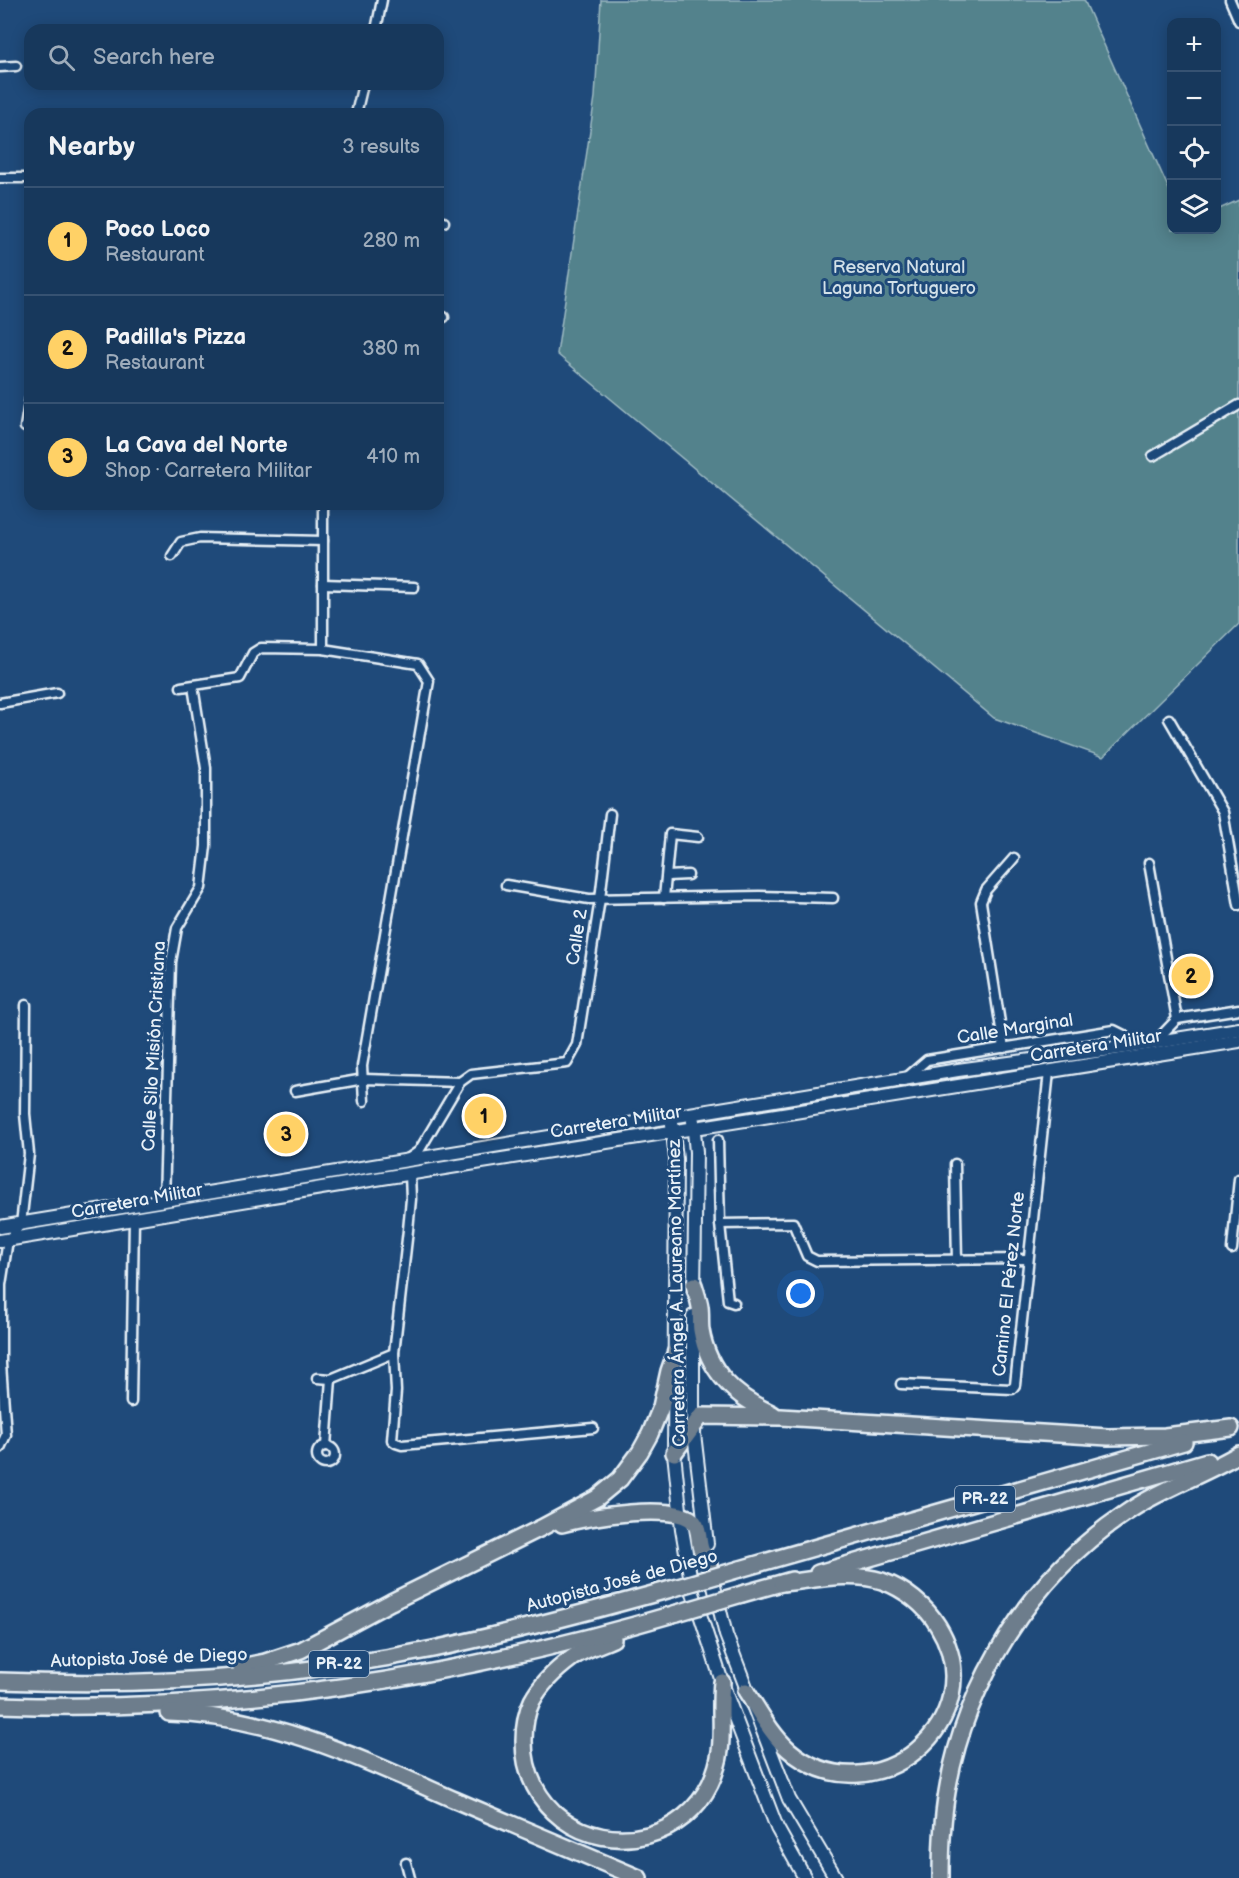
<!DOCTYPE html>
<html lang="en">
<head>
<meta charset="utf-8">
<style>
	body { margin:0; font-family:"Balsamiq Sans",sans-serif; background:#244365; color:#f1f3f6 }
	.controls { position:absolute; right:18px; top:18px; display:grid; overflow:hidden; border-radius:12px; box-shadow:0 3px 15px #0003 }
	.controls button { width:54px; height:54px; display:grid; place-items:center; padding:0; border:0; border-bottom:2px solid #365272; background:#17385c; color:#f1f3f6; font:30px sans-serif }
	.you { position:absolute; left:801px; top:1294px; width:21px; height:21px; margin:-15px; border:4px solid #fff; border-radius:50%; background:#1a73e8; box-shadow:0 0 0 9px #1a73e833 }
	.badge { display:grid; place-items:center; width:39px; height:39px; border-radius:50%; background:#ffd166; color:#111; font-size:20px; font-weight:700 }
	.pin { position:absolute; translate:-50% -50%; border:3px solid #fff; box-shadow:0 2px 6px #0006 }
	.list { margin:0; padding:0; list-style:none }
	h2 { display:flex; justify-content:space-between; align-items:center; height:78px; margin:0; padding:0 24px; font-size:26px }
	h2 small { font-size:20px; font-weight:400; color:#9eacbb }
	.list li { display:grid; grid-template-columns:39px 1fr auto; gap:18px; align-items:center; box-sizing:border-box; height:108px; padding:0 24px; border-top:2px solid #365272 }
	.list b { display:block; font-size:22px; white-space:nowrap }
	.list p { margin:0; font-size:20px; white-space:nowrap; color:#9eacbb }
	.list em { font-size:20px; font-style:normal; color:#9eacbb }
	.icon { flex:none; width:33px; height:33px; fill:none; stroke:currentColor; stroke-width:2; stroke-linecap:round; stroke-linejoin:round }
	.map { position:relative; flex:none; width:1239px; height:1878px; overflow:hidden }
	.search { position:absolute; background:#17385c; box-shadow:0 3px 15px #0003; left:24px; top:24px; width:420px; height:66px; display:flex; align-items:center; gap:15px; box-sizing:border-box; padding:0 21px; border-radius:18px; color:#9eacbb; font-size:22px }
	.panel { position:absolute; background:#17385c; box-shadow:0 3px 15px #0003; left:24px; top:108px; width:420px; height:402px; border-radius:18px }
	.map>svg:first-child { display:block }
	.green { fill:#53828c; stroke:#9ebac2; stroke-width:1.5 }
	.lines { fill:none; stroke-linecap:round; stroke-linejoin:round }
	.street-casing { stroke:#e8f1f8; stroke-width:13 }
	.secondary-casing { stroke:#e8f1f8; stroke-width:16 }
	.highway-casing { stroke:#e8f1f8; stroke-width:20 }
	.street { stroke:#1f4a7a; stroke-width:8 }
	.secondary { stroke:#1f4a7a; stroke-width:12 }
	.highway { stroke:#6d7d8c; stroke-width:15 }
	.highway-bridge-casing { stroke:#e8f1f8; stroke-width:20; stroke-linecap:butt }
	.highway-bridge { stroke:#6d7d8c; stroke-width:15 }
	.labels { text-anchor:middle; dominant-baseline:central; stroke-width:6; stroke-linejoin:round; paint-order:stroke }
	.shield { fill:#1f4a7a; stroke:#acbfd2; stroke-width:1.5 }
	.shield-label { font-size:16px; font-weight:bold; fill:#e8f1f8 }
	.park-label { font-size:18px; fill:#d2e0e8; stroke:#1f4a7a }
	.street-label { font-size:18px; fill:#e8f1f8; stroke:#1f4a7a }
</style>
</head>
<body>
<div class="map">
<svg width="1239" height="1878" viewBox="0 0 1239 1878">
	<rect width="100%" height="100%" fill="#1f4a7a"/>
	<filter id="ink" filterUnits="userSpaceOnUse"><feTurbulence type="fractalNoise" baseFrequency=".0167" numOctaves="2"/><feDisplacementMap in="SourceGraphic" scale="12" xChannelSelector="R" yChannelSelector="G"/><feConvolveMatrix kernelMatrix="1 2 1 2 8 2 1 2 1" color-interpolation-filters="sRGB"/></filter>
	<g filter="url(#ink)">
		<polygon class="green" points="601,0 1084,0 1171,194 1172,230 1216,230 1217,210 1239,200 1239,624 1103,757 994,718 557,354 595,97"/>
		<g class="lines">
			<defs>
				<g id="street">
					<polyline points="1230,0 1239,21"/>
					<polyline points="376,30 382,0"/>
					<polyline points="0,67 16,66"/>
					<polyline points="356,114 363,84"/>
					<polyline points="0,178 30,178"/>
					<polyline points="438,222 444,222"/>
					<polyline points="438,319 444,317"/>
					<polyline points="25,427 30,398"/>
					<polyline points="1153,456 1239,405"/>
					<polyline points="323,504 323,649"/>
					<polyline points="172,556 181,542 200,538 323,541"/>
					<polyline points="323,584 414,587"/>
					<polyline points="181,687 240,678 253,653 261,648 323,649 418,664 429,681 362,1066 364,1101"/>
					<polyline points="0,703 57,693"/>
					<polyline points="1169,719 1223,812 1239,905"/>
					<polyline points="1149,863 1177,1019"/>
					<polyline points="667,876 688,875"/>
					<polyline points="506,885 589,899 759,896 833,898"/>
					<polyline points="664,898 670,834 698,837"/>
					<polyline points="1155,1042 1177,1019 1239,1009"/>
					<polyline points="1004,1048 981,902 986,890 1014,858"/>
					<polyline points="906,1078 927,1060 1114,1030 1124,1035 1126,1047"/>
					<polyline points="295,1091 364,1079 460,1082 471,1074 567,1063 577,1045 600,899 610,814"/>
					<polyline points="718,1140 720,1224 728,1301 734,1303"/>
					<polyline points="409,1158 419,1151 460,1082"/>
					<polyline points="955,1164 957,1260"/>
					<polyline points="410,1174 411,1199 408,1230 394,1353 396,1391 392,1440 396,1443 402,1445 593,1428"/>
					<polyline points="164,1200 171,962 177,928 201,888 206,846 206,768 193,686"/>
					<polyline points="720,1224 793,1223 807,1256 817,1261 1028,1259"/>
					<polyline points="1232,1249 1239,1179"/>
					<polyline points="317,1378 331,1379 394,1353"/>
					<polyline points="901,1384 1012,1389 1015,1385 1049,1072"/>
					<polyline points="131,1402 134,1219"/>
					<polyline points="326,1446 331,1379"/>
					<circle cx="326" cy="1455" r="9"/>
					<polyline points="0,1448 6,1435 1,1364 1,1285 8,1240 21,1224 29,1154 25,1114 26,1005"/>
					<polyline points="406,1863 410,1878"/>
				</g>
				<g id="secondary">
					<polyline points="693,1121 696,1152 694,1292"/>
					<polyline points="672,1124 676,1159 674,1453 682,1529 693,1593 726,1694 777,1828 805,1878"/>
					<polyline points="0,1227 958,1070 1126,1047 1239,1029"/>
					<polyline points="0,1241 376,1179 1239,1041"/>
					<polyline points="693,1316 693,1425 707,1544"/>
					<polyline points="710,1570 726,1635 789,1799 836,1878"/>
				</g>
				<g id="highway">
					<path d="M694 1285C696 1292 699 1300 700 1307 701 1315 700 1323 701 1330 708 1372 735 1397 773 1414"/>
					<polyline points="674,1453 701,1416 781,1417 1108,1437 1165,1436 1231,1428"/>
					<path d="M562 1524C586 1517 676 1502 694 1522 700 1529 698 1540 701 1549 703 1554 707 1560 709 1565"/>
					<polyline points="740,1569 1184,1442"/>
					<polyline points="818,1573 1207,1461"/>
					<polyline points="742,1594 792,1580"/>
					<path d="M613 1639C600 1645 584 1649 572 1658 557 1669 541 1684 532 1701 526 1713 524 1728 524 1741 524 1808 585 1851 648 1835 675 1828 698 1809 710 1784 728 1747 718 1720 722 1682"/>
					<polyline points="241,1667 265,1662 301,1650 391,1602 541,1528 597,1498 620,1479 640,1452 650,1434 661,1407 669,1371 676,1351"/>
					<path d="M0 1681C144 1687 292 1678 433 1649 513 1632 592 1611 671 1589"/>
					<path d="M746 1691C759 1711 771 1734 789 1750 873 1822 996 1720 938 1626 926 1606 905 1589 882 1581 851 1571 814 1580 782 1583"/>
					<path d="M0 1705C232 1714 455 1678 677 1613"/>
					<path d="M169 1713C271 1715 364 1760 455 1800 516 1826 578 1852 639 1878"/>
					<path d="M941 1878C941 1849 942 1821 947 1792 965 1683 1031 1577 1123 1515 1159 1490 1201 1476 1239 1454"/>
				</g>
			</defs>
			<use href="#street" class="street-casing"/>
			<use href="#secondary" class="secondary-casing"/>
			<use href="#highway" class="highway-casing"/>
			<use href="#street" class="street"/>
			<use href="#secondary" class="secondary"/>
			<use href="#highway" class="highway"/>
			<defs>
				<g id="highway-bridge">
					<polyline points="671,1589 740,1569"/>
					<polyline points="677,1613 742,1594"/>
				</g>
			</defs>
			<use href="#highway-bridge" class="highway-bridge-casing"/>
			<use href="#highway-bridge" class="highway-bridge"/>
		</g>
	</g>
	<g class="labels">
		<g class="shield">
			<rect x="955" y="1486" width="60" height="26" rx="4.5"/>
			<rect x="309" y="1651" width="60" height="26" rx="4.5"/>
		</g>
		<g class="shield-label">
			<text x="985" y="1499">PR-22</text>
			<text x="339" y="1664">PR-22</text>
		</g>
		<g class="park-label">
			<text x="899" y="267">Reserva Natural<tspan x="899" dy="21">Laguna Tortuguero</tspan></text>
		</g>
		<g class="street-label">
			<text transform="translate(577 937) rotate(-81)">Calle 2</text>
			<text transform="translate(1015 1029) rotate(-9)">Calle Marginal</text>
			<text transform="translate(154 1046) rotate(-87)">Calle Silo Misión Cristiana</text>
			<text transform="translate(1096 1046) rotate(-9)">Carretera Militar</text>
			<text transform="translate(616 1122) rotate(-9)">Carretera Militar</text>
			<text transform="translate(137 1201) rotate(-10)">Carretera Militar</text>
			<text transform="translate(1009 1284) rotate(-84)">Camino El Pérez Norte</text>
			<text transform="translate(677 1293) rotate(-91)">Carretera Ángel A. Laureano Martínez</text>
			<text transform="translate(622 1581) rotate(-15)">Autopista José de Diego</text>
			<text transform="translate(149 1658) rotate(-2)">Autopista José de Diego</text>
		</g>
	</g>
</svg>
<div class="controls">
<button>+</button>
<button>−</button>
<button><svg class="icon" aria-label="locate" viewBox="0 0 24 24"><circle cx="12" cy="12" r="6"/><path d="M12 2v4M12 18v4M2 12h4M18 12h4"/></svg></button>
<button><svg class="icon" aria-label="layers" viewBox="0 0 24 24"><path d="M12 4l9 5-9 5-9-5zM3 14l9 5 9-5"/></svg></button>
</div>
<div class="you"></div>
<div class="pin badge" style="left:484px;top:1116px">1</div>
<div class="pin badge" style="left:1191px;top:976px">2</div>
<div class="pin badge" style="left:286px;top:1134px">3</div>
<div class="search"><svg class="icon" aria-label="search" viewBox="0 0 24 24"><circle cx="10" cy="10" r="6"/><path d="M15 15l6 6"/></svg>Search here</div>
<section class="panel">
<h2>Nearby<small>3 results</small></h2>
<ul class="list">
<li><span class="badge">1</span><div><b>Poco Loco</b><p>Restaurant</p></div><em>280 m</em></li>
<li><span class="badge">2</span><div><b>Padilla's Pizza</b><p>Restaurant</p></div><em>380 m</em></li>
<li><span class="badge">3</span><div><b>La Cava del Norte</b><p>Shop · Carretera Militar</p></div><em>410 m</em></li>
</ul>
</section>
</div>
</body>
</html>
